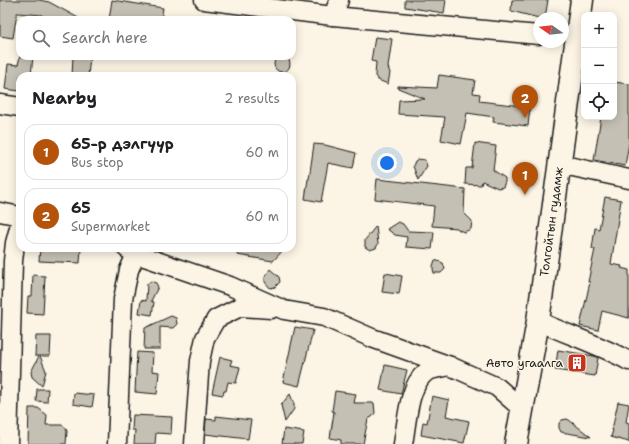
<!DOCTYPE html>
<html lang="en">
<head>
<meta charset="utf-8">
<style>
	body { margin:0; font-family:"Shantell Sans",sans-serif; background:#f6f6f6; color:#202124 }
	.controls { position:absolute; right:12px; top:12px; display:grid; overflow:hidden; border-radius:8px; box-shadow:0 2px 10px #0003 }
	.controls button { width:36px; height:36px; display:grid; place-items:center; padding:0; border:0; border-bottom:1px solid #e0e0e0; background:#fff; color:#202124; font:20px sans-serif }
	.compass { position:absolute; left:533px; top:12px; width:36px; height:36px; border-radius:50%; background:#fff; box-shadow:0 2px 10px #0003; rotate:284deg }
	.you { position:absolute; left:387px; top:163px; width:14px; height:14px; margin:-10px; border:3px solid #fff; border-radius:50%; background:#1a73e8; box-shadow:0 0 0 6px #1a73e833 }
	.badge { display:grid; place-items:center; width:26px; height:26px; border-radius:50%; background:#b45309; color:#fff; font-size:13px; font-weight:700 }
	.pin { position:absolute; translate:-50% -33px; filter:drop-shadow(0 1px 2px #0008) }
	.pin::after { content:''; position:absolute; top:21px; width:14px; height:12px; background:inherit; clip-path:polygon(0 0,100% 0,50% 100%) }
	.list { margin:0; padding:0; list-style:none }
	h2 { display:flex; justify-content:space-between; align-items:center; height:52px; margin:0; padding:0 16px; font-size:17px }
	h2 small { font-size:13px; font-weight:400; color:#757577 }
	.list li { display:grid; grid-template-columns:26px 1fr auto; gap:12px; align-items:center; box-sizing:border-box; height:56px; margin:0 8px 8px; padding:0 8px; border:1px solid #e0e0e0; border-radius:12px }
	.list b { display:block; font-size:15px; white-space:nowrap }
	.list p { margin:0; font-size:13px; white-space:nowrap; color:#757577 }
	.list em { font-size:13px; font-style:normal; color:#757577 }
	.icon { flex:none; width:22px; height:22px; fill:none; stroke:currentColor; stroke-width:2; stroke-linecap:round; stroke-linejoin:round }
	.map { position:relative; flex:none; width:629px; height:444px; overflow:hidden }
	.search { position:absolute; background:#fff; box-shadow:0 2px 10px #0003; left:16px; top:16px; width:280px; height:44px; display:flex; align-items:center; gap:10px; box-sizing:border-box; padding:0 14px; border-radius:12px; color:#757577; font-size:15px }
	.panel { position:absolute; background:#fff; box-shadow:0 2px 10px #0003; left:16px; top:72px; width:280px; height:180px; border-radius:12px }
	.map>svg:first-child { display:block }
	.building { fill:#c4c0b3; stroke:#1c1c1c }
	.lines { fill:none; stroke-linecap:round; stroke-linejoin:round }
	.minor-casing { stroke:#1c1c1c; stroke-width:21 }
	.secondary-casing { stroke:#1c1c1c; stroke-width:25 }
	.minor { stroke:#fcf5e5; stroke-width:18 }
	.secondary { stroke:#fcf5e5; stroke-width:22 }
	.labels { text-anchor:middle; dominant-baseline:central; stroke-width:3; stroke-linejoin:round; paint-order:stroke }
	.street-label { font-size:12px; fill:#1c1c1c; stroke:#fcf5e5 }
	.poi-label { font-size:12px; fill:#1c1c1c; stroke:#fcf5e5; text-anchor:end }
</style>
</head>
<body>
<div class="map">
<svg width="629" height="444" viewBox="0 0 629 444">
	<rect width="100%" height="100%" fill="#fcf5e5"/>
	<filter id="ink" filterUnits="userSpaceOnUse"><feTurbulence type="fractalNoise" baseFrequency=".025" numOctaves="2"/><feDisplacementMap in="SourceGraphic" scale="8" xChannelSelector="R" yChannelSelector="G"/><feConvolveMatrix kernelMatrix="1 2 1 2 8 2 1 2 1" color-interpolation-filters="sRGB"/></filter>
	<g filter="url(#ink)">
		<g class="building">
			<polygon points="0,0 39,0 49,2 82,20 41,20 42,15 17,13 13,38 0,36"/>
			<polygon points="112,0 163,8 161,20 109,20"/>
			<polygon points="405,0 446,0 444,13 405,7"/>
			<polygon points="512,0 548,0 545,18 539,18 511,11"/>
			<polygon points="375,37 392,39 388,67 390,73 388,84 378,80 375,76 376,62 371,61"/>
			<polygon points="20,56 33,56 31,76 20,76 20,91 5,89 8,64 18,65"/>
			<polygon points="73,56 90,57 88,76 72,76"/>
			<circle cx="282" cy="64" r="8"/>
			<polygon points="439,75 475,80 473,93 480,94 479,101 530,107 528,126 493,122 494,117 467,113 461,144 441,140 445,117 398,114 399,100 425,99 398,88 398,86 437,88"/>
			<polygon points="614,82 629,84 629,143 625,166 594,160 601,117 614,117"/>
			<polygon points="475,143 496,146 493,170 505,178 505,182 503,187 498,188 482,181 481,185 465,184 466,168 472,168"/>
			<polygon points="314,144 325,145 356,153 353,168 328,163 321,202 305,199 308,179 309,179"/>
			<polygon points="418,159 425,160 427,166 418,180 413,166 415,161"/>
			<polygon points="377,179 465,189 464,213 472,221 471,229 464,232 459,230 457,228 432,226 434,206 375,199"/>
			<polygon points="605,197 621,200 611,264 622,266 621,268 629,270 629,318 602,311 598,330 580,326 590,282 588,282 595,249 592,249 595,228 599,229"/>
			<polygon points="398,222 403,224 408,231 434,232 432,249 406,247 407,237 395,235 387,229"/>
			<polygon points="376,226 378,244 376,248 370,250 365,247 365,240"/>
			<polygon points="40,248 81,248 80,263 39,261"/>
			<polygon points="237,248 285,248 273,261 237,255"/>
			<polygon points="435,260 443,263 445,269 441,273 434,273 433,269 433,266"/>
			<polygon points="270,269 279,277 280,282 275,287 270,288 265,282 265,277"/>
			<polygon points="385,273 402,276 399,294 382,292"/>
			<polygon points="33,275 45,276 43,314 27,313 28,296 32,296"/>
			<polygon points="151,281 156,283 158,287 151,301 154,302 152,315 139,313 141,300 146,301 147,284"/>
			<polygon points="171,316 176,318 177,324 173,328 160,327 160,349 144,349 145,328"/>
			<polygon points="295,327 313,330 299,386 283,382"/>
			<polygon points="36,336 51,336 50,356 40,356 46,371 42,386 32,377 31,372 39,356 35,356"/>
			<polygon points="558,350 594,356 598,358 595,376 555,370"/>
			<polygon points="137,352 153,353 152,371 159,372 157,394 135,392"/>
			<polygon points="220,357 232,360 230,365 240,367 236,383 228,382 226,391 224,391 223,395 212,393"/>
			<polygon points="385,365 407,370 401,394 380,390"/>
			<polygon points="37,389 48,389 47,402 36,401"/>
			<polygon points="335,391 356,394 354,403 374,403 375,413 372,417 368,419 363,444 341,444 341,440 330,438 334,412 332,411"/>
			<polygon points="74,393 94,395 92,407 73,404"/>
			<polygon points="290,394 294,404 294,409 285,422 281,405"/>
			<polygon points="432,396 449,400 446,416 469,421 464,443 421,435 423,422 427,423"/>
			<polygon points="618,402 629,404 626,422 629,423 629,442 611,437 613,430 612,430"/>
			<polygon points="29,408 38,408 47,415 46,425 62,425 65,427 67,431 66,444 28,444"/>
			<polygon points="133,415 172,417 171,434 156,433 155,444 134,444 135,430 132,430"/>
			<polygon points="216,416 251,420 248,439 205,434 206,419 216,420"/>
			<polygon points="567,419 569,420 591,437 561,432 559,428 559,423 562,420"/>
			<polygon points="284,429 304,432 302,444 282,444"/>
		</g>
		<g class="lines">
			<defs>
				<g id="minor">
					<polyline points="204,0 333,16 539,35"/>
					<polyline points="333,16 339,0"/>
					<polyline points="0,104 20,107"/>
					<polyline points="559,164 629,179"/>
					<polyline points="0,212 20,216"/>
					<polyline points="126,248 136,254 230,286 284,310 324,317 372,338 450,366 497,387 522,409"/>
					<path d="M538 321C568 335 600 345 629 361"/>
					<polyline points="8,444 13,261 15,243 20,224"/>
					<polyline points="117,444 123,299 129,270 136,254"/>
					<polyline points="194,444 200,361 205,338 216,319 240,307 271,309"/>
					<path d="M403 444C407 423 408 387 425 373 431 368 443 368 450 366"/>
				</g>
				<g id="secondary">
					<path id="s1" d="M516 444 538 321 582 0"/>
				</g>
			</defs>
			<use href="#minor" class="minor-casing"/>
			<use href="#secondary" class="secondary-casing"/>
			<use href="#minor" class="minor"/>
			<use href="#secondary" class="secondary"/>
		</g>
	</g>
	<defs>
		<symbol id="building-square" viewBox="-11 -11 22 22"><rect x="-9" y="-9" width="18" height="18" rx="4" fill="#c8321e" stroke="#fcf5e5"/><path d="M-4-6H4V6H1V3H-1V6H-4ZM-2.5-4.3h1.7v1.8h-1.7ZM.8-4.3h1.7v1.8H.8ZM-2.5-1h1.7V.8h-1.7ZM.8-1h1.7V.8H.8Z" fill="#fff"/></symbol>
	</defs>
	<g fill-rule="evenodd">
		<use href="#building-square" x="566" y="352" width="22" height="22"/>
	</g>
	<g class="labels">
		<g class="street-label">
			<text stroke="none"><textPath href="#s1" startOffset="225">Толгойтын гудамж</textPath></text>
		</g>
		<g class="poi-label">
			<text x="563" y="363">Авто угаалга</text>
		</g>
	</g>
</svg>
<div class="controls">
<button>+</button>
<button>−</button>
<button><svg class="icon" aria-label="locate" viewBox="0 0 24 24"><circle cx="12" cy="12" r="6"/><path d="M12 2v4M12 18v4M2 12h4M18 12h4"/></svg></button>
</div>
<svg class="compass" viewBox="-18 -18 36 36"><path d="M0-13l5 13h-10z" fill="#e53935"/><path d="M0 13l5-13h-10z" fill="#757577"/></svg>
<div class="you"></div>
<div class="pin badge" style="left:525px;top:195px">1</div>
<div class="pin badge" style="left:525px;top:118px">2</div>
<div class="search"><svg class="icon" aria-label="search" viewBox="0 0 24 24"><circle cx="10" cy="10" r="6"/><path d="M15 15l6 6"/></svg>Search here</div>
<section class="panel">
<h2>Nearby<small>2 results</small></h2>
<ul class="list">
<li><span class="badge">1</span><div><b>65-р дэлгүүр</b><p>Bus stop</p></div><em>60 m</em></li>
<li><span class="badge">2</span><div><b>65</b><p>Supermarket</p></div><em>60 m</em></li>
</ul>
</section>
</div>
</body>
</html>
